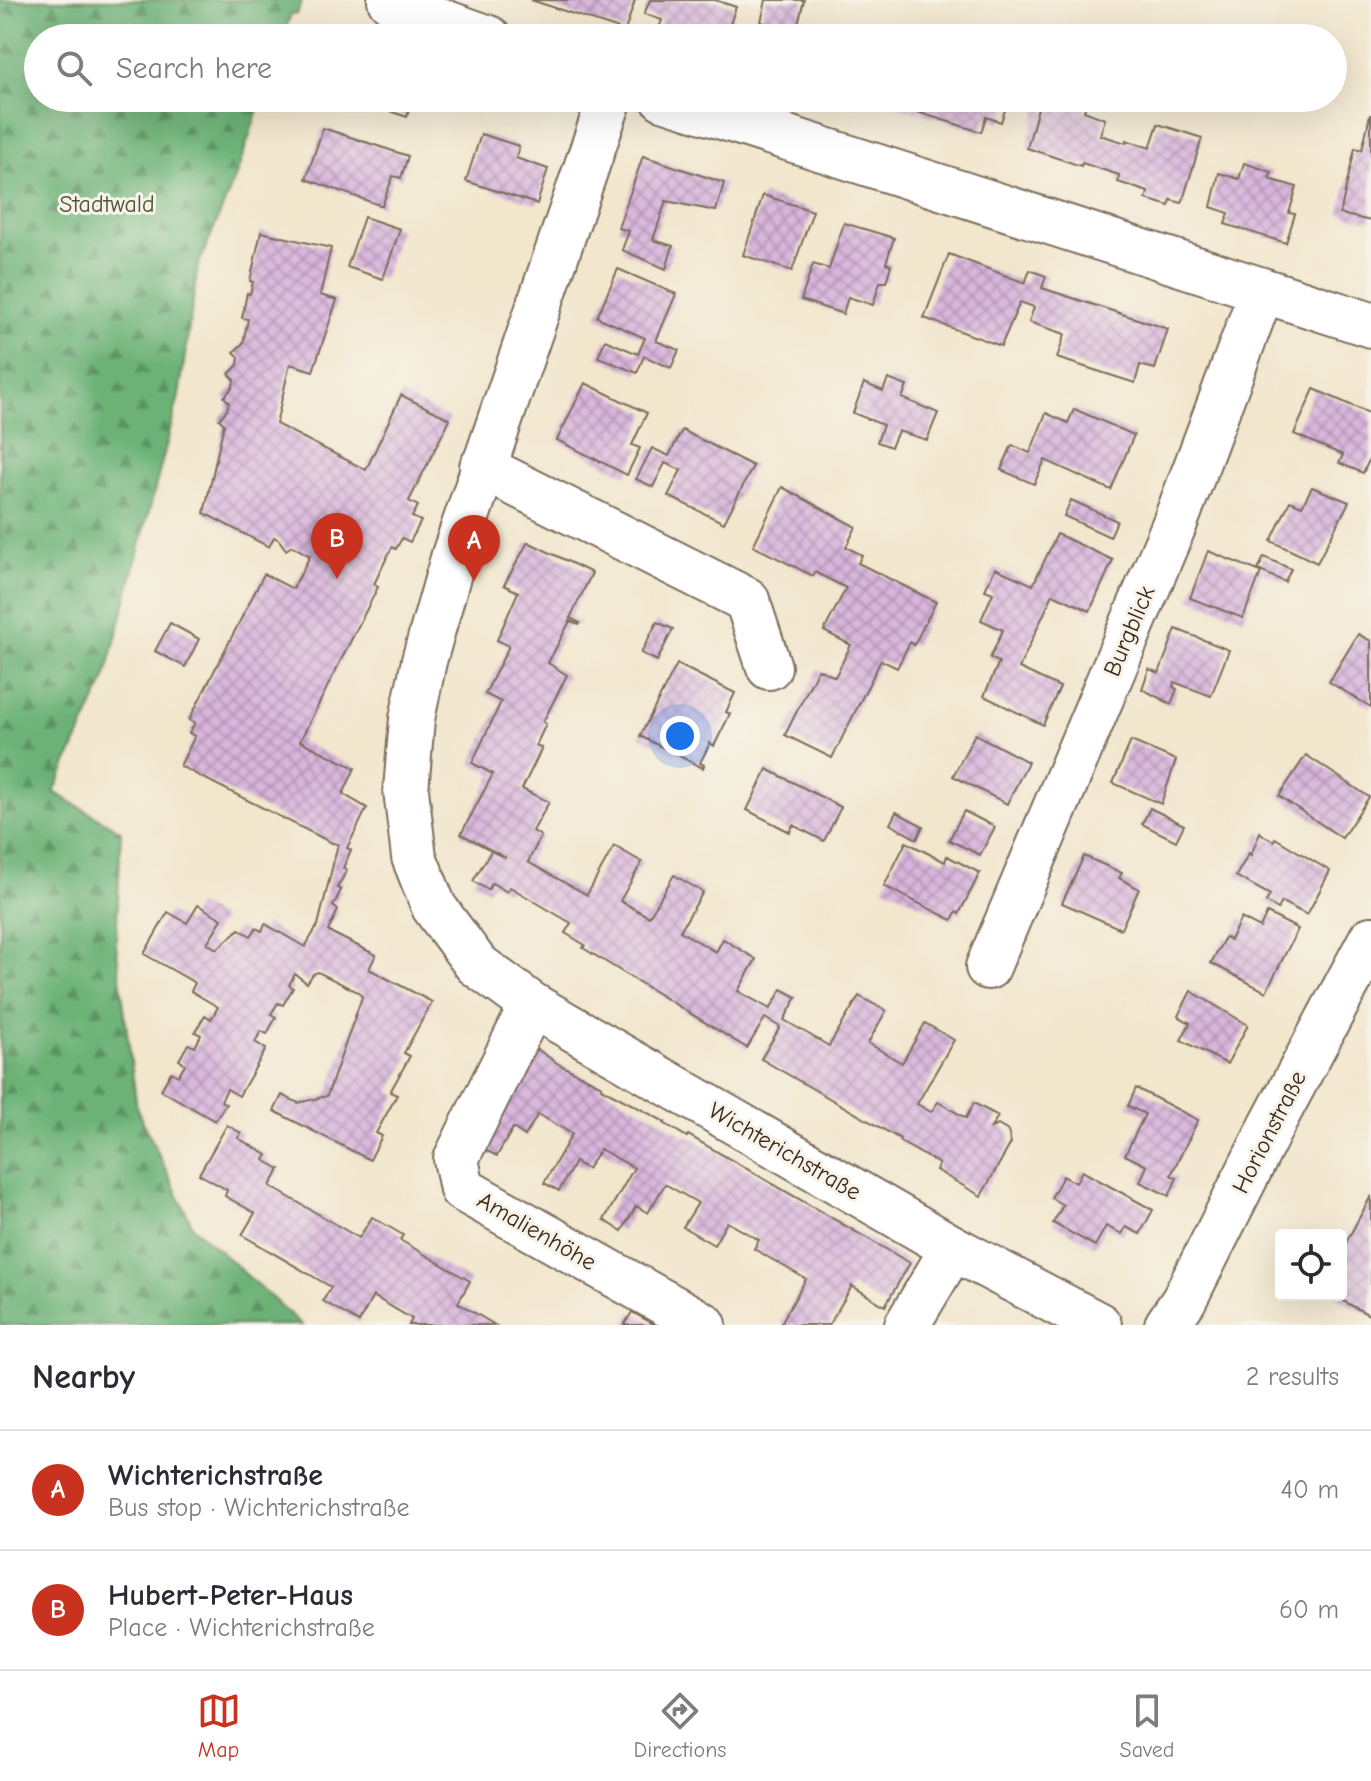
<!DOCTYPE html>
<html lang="en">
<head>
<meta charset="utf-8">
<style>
	body { margin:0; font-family:"Comic Neue",sans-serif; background:#f7f7f7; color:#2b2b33 }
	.controls { position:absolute; right:24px; bottom:24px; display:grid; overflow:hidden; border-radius:8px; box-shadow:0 8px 32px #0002 }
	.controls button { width:72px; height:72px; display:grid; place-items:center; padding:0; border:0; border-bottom:2px solid #e1e1e2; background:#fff; color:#2b2b33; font:40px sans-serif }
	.you { position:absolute; left:680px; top:736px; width:28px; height:28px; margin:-20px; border:6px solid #fff; border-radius:50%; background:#1a73e8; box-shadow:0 0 0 12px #1a73e833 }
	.badge { display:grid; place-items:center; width:52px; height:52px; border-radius:50%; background:#c8321e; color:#fff; font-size:26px; font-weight:700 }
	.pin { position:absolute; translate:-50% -66px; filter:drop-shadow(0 2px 4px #0008) }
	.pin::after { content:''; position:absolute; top:42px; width:28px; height:24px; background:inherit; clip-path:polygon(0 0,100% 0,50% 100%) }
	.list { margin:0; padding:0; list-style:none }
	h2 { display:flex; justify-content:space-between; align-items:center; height:104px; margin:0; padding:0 32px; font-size:34px }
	h2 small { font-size:26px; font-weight:400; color:#7c7c81 }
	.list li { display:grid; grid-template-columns:52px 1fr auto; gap:24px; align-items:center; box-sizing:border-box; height:120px; padding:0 32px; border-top:2px solid #e1e1e2 }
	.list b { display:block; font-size:30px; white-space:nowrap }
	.list p { margin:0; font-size:26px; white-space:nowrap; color:#7c7c81 }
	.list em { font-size:26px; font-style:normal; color:#7c7c81 }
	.icon { flex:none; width:44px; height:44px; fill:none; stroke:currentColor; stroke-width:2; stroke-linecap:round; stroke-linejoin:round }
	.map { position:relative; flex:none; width:1371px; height:1325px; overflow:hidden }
	.search { position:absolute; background:#fff; box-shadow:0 8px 32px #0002; left:24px; right:24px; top:24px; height:88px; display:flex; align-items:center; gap:20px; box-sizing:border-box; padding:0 28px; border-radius:44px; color:#7c7c81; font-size:30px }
	.sheet { height:344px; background:#fff }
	nav { display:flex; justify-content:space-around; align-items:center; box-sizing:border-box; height:112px; border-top:2px solid #e1e1e2; background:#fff; font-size:22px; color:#7c7c81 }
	nav a { display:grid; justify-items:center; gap:4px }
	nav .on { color:#c8321e }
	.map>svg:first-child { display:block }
	.forest { fill:url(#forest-firs); stroke:#546e4a; stroke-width:2 }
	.building { fill:url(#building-cross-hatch) }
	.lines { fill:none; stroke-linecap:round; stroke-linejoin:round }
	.minor-casing { stroke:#7b6c5b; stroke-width:48 }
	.minor { stroke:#fff; stroke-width:44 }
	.labels { text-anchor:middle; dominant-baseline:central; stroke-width:6; stroke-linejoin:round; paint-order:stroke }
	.park-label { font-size:24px; fill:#4e5339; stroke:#f7f3e8 }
	.street-label { font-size:24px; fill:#3b2a1e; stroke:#f7f3e8 }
</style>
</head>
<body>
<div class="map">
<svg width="1371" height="1325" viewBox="0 0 1371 1325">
	<defs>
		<pattern id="forest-firs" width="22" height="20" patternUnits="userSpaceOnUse" patternTransform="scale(2)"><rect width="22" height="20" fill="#6cb277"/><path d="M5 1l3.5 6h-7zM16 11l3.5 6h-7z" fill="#5a9161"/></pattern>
		<pattern id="building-cross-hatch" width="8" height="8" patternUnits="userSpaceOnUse" patternTransform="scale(2)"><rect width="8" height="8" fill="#d9b6dd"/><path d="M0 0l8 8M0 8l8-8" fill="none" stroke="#b194b3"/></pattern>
	</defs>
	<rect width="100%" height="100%" fill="#f7f3e8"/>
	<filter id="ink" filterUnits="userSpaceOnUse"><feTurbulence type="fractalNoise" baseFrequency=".0125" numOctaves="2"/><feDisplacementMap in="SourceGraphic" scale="16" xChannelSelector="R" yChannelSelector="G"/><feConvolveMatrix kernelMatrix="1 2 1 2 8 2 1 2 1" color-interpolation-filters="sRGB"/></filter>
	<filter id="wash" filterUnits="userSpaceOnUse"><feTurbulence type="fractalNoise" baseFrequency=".006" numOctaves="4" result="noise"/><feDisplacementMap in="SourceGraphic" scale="32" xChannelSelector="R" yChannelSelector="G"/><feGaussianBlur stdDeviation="1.8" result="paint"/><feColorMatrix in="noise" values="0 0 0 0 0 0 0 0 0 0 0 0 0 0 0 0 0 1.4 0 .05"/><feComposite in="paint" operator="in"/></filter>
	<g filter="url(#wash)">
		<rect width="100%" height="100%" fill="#f2e6cd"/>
		<polygon class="forest" points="0,0 302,0 297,14 291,14 283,38 38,38 38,98 262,98 236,176 198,266 179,396 105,680 54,792 121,831 116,945 137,1109 193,1227 302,1325 0,1325"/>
		<g id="blocks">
			<g class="building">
				<polygon points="531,0 635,0 625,31"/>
				<polygon points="650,0 715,0 736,7 725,38 655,38 662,20 644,14"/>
				<polygon points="766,0 804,0 795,36 775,32 777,26 761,22"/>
				<polygon points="351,98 431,98 429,106 412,100 407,117"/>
				<polygon points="897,98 1009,98 1001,122 986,117 981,132 895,105"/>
				<polygon points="1044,98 1058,103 1059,98 1088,98 1084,111 1105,119 1100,135 1126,143 1126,140 1150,148 1158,124 1202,138 1182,203 1171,200 1169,206 1146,199 1148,192 1118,182 1119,175 1082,163 1081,166 1027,148 1040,101 1042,103"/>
				<polygon points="1370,115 1371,115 1371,221 1340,214 1355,148 1362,150"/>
				<polygon points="323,128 408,156 401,178 393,176 382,206 306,179"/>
				<polygon points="481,134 519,146 516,158 548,169 537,204 466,181"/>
				<polygon points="643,156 724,183 716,211 666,201 653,240 673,246 666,269 622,250 629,231 618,228"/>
				<polygon points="1244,163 1272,172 1269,179 1297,187 1289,213 1295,214 1286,243 1225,224 1229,213 1211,207 1219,173 1239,179"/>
				<polygon points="763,195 813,211 792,271 743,255"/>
				<polygon points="364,217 400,229 383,279 347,267"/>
				<polygon points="844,223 894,238 886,263 891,265 886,282 880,282 873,305 848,297 843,314 801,300 813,264 829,269"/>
				<polygon points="261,232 331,248 320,295 337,300 313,371 290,364 276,424 366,470 401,395 450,419 409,501 418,506 412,517 421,521 410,542 402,538 396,549 392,547 374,584 378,587 300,741 355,768 343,794 367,808 347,848 351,850 343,868 347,870 337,888 341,890 333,906 338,910 328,931 376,955 369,969 432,1002 404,1053 410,1056 390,1092 397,1095 376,1133 382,1136 370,1160 274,1111 282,1095 298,1103 327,1096 362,997 358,992 318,972 313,974 307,983 295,974 289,985 293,988 283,1005 278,1003 271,1014 276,1017 267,1034 261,1031 255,1042 266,1049 239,1096 227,1089 221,1101 226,1104 215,1121 161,1090 171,1072 178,1076 185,1064 179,1060 188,1044 195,1047 201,1035 195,1032 205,1015 211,1019 218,1007 191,991 195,983 144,954 168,912 187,923 198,905 222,919 207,943 217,949 239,929 251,936 256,928 262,931 265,924 305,947 318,925 338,844 332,843 180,766 195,736 189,733 195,723 189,720 264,574 293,589 310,556 292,546 286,550 279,540 274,537 269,547 204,513 224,424 219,419 227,410 229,402 224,397 233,387 234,379 229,374 238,365 239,357 234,352 243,343 248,319 242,318 247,293 250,294 253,282 250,281"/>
				<polygon points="949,254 1025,283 1030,270 1046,276 1042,288 1168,329 1155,369 1140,365 1135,383 1057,358 1065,334 1029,322 1034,307 1020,302 1001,346 924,318"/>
				<polygon points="618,269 676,294 656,341 679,350 671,368 644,356 637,373 598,357 605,340 638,354 645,338 597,317"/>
				<polygon points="888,379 907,386 902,398 938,413 927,440 898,431 891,447 877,442 883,425 853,413 864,383 883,391"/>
				<polygon points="585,383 647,413 632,445 640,448 627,475 557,440"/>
				<polygon points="1314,389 1371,414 1371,456 1363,473 1339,463 1343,455 1294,434"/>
				<polygon points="1074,409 1134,435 1111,490 1045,460 1034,484 1001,470 1012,445 1030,453 1046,413 1068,423"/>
				<polygon points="682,430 753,466 724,523 668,496 681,470 665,463 653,487 636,479 652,448 669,456"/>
				<polygon points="782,487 856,527 846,547 862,555 858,563 936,602 914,645 910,642 897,668 881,660 832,758 785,735 818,669 835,677 851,645 824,631 846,588 815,572 813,576 753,546"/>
				<polygon points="1312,487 1349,502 1317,563 1271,541 1290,501 1302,506"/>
				<polygon points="1071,500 1117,521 1110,537 1064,516"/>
				<polygon points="1057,534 1113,560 1090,611 1053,594 1019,668 1060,687 1043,725 984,696 999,662 990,658 1003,630 981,620 993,593 985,590 995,568 1033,585"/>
				<polygon points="528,542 592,573 570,618 580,623 579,625 570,621 548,663 567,675 543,722 546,724 536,745 542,748 522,789 549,802 533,831 541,836 528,862 587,895 614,846 642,862 620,901 649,917 674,875 703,892 680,931 716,952 723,939 756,959 738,991 770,1009 782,989 797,997 784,1020 829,1046 859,996 886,1011 868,1043 902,1063 925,1023 954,1040 917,1104 931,1112 938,1102 966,1118 974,1103 998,1116 991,1128 998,1125 1008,1131 1011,1143 981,1196 936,1170 939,1164 899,1141 900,1139 761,1059 780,1027 765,1018 747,1048 583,948 585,945 565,933 571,923 510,887 507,892 492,883 488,890 473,881 491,851 506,858 461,834 493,774 472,763 501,702 485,694 509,646 497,640 518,592 504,585"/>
				<polygon points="1208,551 1261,572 1243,618 1190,598"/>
				<polygon points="1264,557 1291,569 1285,582 1258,570"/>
				<polygon points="657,622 673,629 657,661 641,653"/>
				<polygon points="170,623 199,639 185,667 155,651"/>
				<polygon points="1176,629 1229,650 1211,696 1174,682 1173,687 1177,689 1171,704 1142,689 1149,669 1159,673"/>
				<polygon points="1358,634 1371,641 1371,707 1329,682"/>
				<polygon points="677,664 735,693 726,712 730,714 714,746 710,743 700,763 704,765 703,768 640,736"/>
				<polygon points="975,734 1028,762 1007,804 953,776"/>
				<polygon points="1131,741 1176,760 1161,804 1113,783"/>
				<polygon points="1306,755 1369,797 1342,838 1279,796"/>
				<polygon points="767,769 841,807 824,841 793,825 790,832 747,810"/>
				<polygon points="1150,808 1184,825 1176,841 1142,824"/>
				<polygon points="964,811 995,827 980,855 949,840"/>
				<polygon points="896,812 923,826 917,839 890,824"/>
				<polygon points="1260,832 1264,836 1274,841 1275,838 1330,871 1307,915 1282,902 1278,909 1266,902 1270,895 1236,876 1249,853 1251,855"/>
				<polygon points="906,842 945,862 947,856 980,873 959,914 956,912 952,920 884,886"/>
				<polygon points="1084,856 1122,873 1119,878 1139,889 1121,929 1062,903"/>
				<polygon points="1267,913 1298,929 1266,992 1211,963 1225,937 1230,940 1241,918 1260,928"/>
				<polygon points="1191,991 1248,1025 1227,1064 1181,1040 1190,1023 1178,1016"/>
				<polygon points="537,1049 560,1065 602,1086 601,1088 665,1122 664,1123 687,1137 688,1135 910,1263 885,1306 852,1286 829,1325 785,1325 781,1323 806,1279 754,1249 759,1240 727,1222 714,1245 683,1227 698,1203 665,1184 648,1213 636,1206 622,1231 604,1220 634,1168 600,1149 587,1169 575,1162 559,1191 544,1183 572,1134 538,1114 525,1136 513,1128 497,1156 481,1148"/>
				<polygon points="1136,1088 1198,1120 1171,1175 1177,1178 1169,1196 1140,1182 1147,1166 1125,1155 1145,1114 1128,1106"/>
				<polygon points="227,1125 241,1133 238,1138 267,1155 264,1160 280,1169 270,1186 359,1238 372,1217 403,1235 400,1240 470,1281 458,1303 495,1325 409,1325 412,1319 373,1296 359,1322 323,1301 331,1287 242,1235 255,1213 225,1196 227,1190 199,1174"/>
				<polygon points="1082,1171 1153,1210 1140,1234 1126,1227 1122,1234 1106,1226 1095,1246 1053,1223 1063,1205 1051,1198 1063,1176 1076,1183"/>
				<polygon points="1371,1196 1371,1316 1332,1295 1341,1295 1341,1252"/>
				<polygon points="632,1312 655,1325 624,1325"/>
			</g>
		</g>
	</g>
	<g filter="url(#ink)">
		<use href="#blocks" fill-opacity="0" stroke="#7b6c5b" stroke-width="2"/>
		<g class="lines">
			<defs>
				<g id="minor">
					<polyline points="390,0 396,5 489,38"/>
					<polyline points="610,98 454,555 424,661 412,719 406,790 414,857 434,907 476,964 532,1005 953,1248 1099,1325"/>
					<polyline points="663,98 1371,325"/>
					<polyline points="482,467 747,600 769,667"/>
					<polyline points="988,967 1175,523 1262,291"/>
					<polyline points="532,1005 456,1159 462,1189 704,1325"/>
					<polyline points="907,1325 953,1248"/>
					<polyline points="1167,1325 1184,1300 1273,1123 1371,939"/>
				</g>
			</defs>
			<use href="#minor" class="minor-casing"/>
			<use href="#minor" class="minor"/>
		</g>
	</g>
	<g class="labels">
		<g class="park-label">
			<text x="107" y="204">Stadtwald</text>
		</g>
		<g class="street-label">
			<text transform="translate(1129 631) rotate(-67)">Burgblick</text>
			<text transform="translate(1269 1132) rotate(-63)">Horionstraße</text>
			<text transform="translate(785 1151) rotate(30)">Wichterichstraße</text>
			<text transform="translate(537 1231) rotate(30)">Amalienhöhe</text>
		</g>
	</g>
</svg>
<div class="controls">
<button><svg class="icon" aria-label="locate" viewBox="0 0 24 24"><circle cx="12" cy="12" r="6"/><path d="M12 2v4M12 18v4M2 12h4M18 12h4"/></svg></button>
</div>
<div class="you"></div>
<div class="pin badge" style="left:474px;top:581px">A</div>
<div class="pin badge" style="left:337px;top:579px">B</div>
<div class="search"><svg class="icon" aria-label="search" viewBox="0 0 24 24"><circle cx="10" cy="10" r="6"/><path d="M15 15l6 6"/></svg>Search here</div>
</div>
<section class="sheet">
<h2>Nearby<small>2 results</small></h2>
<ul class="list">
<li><span class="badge">A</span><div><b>Wichterichstraße</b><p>Bus stop · Wichterichstraße</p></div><em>40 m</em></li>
<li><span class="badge">B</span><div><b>Hubert-Peter-Haus</b><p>Place · Wichterichstraße</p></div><em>60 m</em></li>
</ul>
</section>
<nav>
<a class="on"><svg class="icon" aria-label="map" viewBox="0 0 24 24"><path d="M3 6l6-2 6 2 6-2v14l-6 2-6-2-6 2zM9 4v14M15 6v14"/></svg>Map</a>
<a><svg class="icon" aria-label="directions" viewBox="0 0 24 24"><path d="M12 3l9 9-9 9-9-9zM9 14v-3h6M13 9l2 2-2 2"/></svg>Directions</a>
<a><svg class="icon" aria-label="saved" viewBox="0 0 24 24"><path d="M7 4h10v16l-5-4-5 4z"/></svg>Saved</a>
</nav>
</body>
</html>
